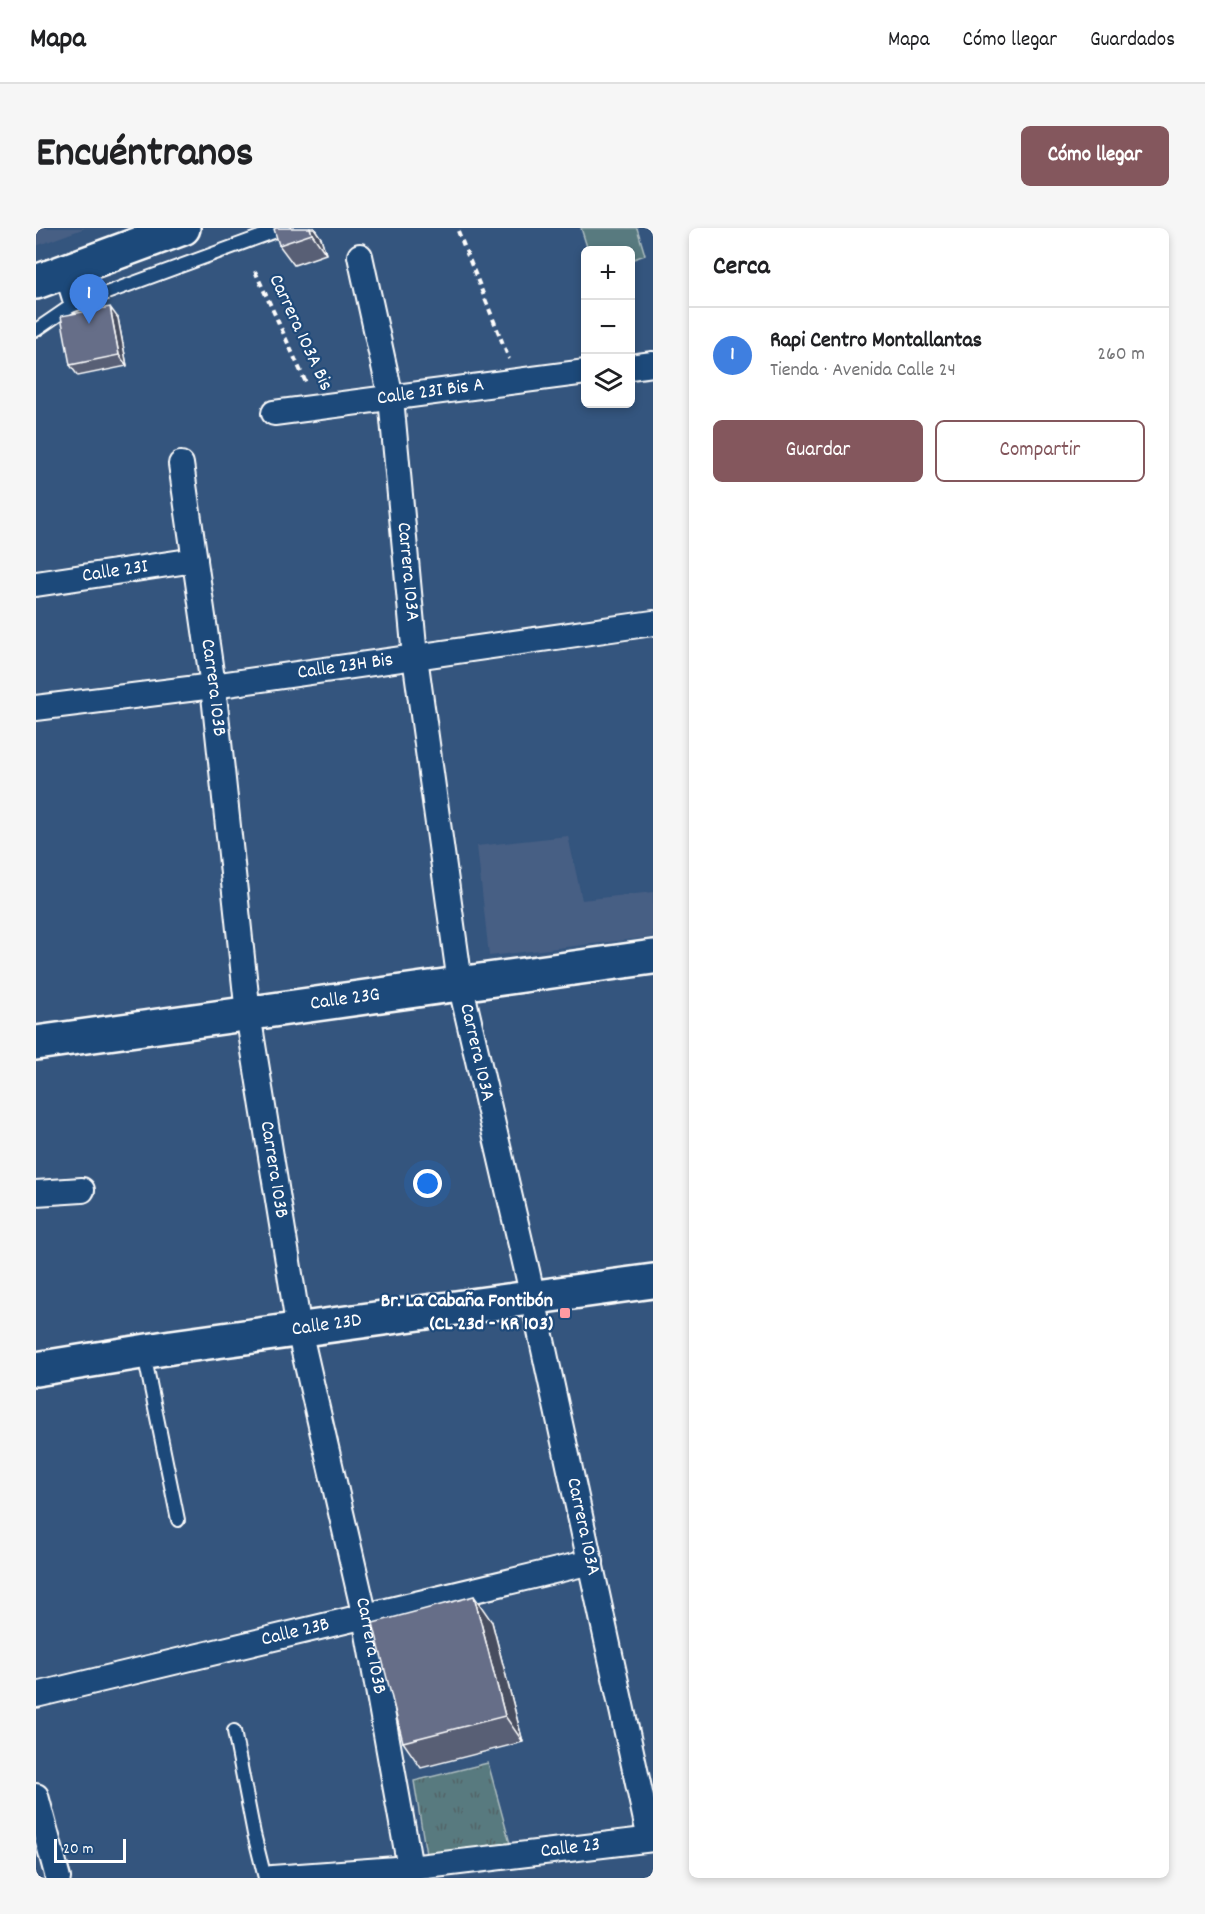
<!DOCTYPE html>
<html lang="es">
<head>
<meta charset="utf-8">
<style>
	body { margin:0; font-family:Dekko,sans-serif; background:#f6f6f6; color:#202124 }
	.controls { position:absolute; right:18px; top:18px; display:grid; overflow:hidden; border-radius:9px; box-shadow:0 3px 9px #0003 }
	.controls button { width:54px; height:54px; display:grid; place-items:center; padding:0; border:0; border-bottom:2px solid #e0e0e0; background:#fff; color:#202124; font:30px sans-serif }
	.scale { position:absolute; left:18px; bottom:15px; width:72px; box-sizing:border-box; padding-left:6px; border:3px solid #fff; border-top:0; font-size:16px; line-height:21px; white-space:nowrap; color:#fff; -webkit-text-stroke:4px #1f4a7a; paint-order:stroke }
	.you { position:absolute; left:392px; top:956px; width:21px; height:21px; margin:-15px; border:4px solid #fff; border-radius:50%; background:#1a73e8; box-shadow:0 0 0 9px #1a73e833 }
	.badge { display:grid; place-items:center; width:39px; height:39px; border-radius:50%; background:#84575d; color:#fff; font-size:20px; font-weight:700 }
	.pin { position:absolute; translate:-50% -50px; filter:drop-shadow(0 2px 3px #0008) }
	.pin::after { content:''; position:absolute; top:32px; width:21px; height:18px; background:inherit; clip-path:polygon(0 0,100% 0,50% 100%) }
	.list { margin:0; padding:0; list-style:none }
	h2 { display:flex; justify-content:space-between; align-items:center; height:78px; margin:0; padding:0 24px; font-size:26px }
	h2 small { font-size:20px; font-weight:400; color:#757577 }
	.list li { display:grid; grid-template-columns:39px 1fr auto; gap:18px; align-items:center; box-sizing:border-box; height:96px; padding:0 24px; border-top:2px solid #e0e0e0 }
	.list b { display:block; font-size:22px; white-space:nowrap }
	.list p { margin:0; font-size:20px; white-space:nowrap; color:#757577 }
	.list em { font-size:20px; font-style:normal; color:#757577 }
	.actions { display:flex; gap:12px; padding:18px 24px }
	.actions a { flex:1; padding:14px 0; border:2px solid #84575d; border-radius:9px; text-align:center; font-size:21px; color:#84575d }
	.actions .main { background:#84575d; color:#fff }
	.icon { flex:none; width:33px; height:33px; fill:none; stroke:currentColor; stroke-width:2; stroke-linecap:round; stroke-linejoin:round }
	.map { position:relative; flex:none; width:617px; height:1650px; overflow:hidden; border-radius:9px }
	header { display:flex; align-items:center; gap:36px; box-sizing:border-box; height:84px; padding:0 30px; background:#fff; border-bottom:2px solid #e0e0e0 }
	header strong { font-size:28px }
	nav { display:flex; gap:33px; margin-inline-start:auto; font-size:21px }
	.intro { display:flex; align-items:center; justify-content:space-between; box-sizing:border-box; height:144px; padding:0 36px }
	h1 { margin:0; font-size:42px }
	.button { padding:15px 27px; border-radius:9px; background:#84575d; color:#fff; font-size:21px; font-weight:700 }
	main { display:flex; gap:36px; padding:0 36px }
	aside { flex:1; background:#fff; border-radius:9px; box-shadow:0 3px 9px #0003 }
	.map>svg:first-child { display:block }
	.built { fill:#475f84 }
	.grass { fill:url(#grass-tufts); stroke:#acbcbf; stroke-width:1.5 }
	.pitch { fill:#587a7f; stroke:#acbcbf; stroke-width:1.5 }
	.lines { fill:none; stroke-linecap:round; stroke-linejoin:round }
	.lane-casing { stroke:#fff; stroke-width:16 }
	.street-casing { stroke:#fff; stroke-width:28 }
	.secondary-casing { stroke:#fff; stroke-width:38 }
	.path { stroke:#fff; stroke-width:4; stroke-dasharray:6 4.5; stroke-linecap:butt }
	.lane { stroke:#1f4a7a; stroke-width:12 }
	.street { stroke:#1f4a7a; stroke-width:24 }
	.secondary { stroke:#1f4a7a; stroke-width:33 }
	.wall { fill:#585f75; stroke:#fff; stroke-width:1.5 }
	.shaded-wall { fill:#474d5f; stroke:#fff; stroke-width:1.5 }
	.building { fill:#666e88; stroke:#fff; stroke-width:1.5 }
	.poi-dot { fill:#ff9aa2; stroke:#1f4a7a; stroke-width:2 }
	.labels { text-anchor:middle; dominant-baseline:central; stroke-width:4.5; stroke-linejoin:round; paint-order:stroke }
	.street-label { font-size:20px; fill:#fff; stroke:#1f4a7a }
	.poi-label { font-size:20px; font-weight:bold; fill:#fff; stroke:#1f4a7a; text-anchor:end }
</style>
</head>
<body>
<header>
<strong>Mapa</strong>
<nav><a>Mapa</a><a>Cómo llegar</a><a>Guardados</a></nav>
</header>
<div class="intro"><h1>Encuéntranos</h1><a class="button">Cómo llegar</a></div>
<main>
<div class="map">
<svg width="617" height="1650" viewBox="0 0 617 1650">
	<defs>
		<pattern id="grass-tufts" width="24" height="20" patternUnits="userSpaceOnUse" patternTransform="scale(1.5)"><rect width="24" height="20" fill="#587a7f"/><path d="M3 7l-1-3M5 7V3M7 7l1-3M15 17l-1-3M17 17v-4M19 17l1-3" fill="none" stroke="#526366"/></pattern>
	</defs>
	<rect width="100%" height="100%" fill="#34557e"/>
	<filter id="ink" filterUnits="userSpaceOnUse"><feTurbulence type="fractalNoise" baseFrequency=".0167" numOctaves="2"/><feDisplacementMap in="SourceGraphic" scale="12" xChannelSelector="R" yChannelSelector="G"/><feConvolveMatrix kernelMatrix="1 2 1 2 8 2 1 2 1" color-interpolation-filters="sRGB"/></filter>
	<g filter="url(#ink)">
		<g class="built">
			<polygon points="0,0 49,0 0,18"/>
			<polygon points="532,608 546,672 617,664 617,709 453,728 441,618"/>
		</g>
		<polygon class="grass" points="452,1535 475,1619 390,1626 378,1553"/>
		<polygon class="pitch" points="545,0 601,0 609,27 595,32 594,22 552,22"/>
		<g class="lines">
			<defs>
				<g id="lane">
					<polyline points="25,46 35,78"/>
					<polyline points="0,102 35,78 248,0"/>
					<polyline points="108,1126 142,1292"/>
					<polyline points="198,1503 218,1606 229,1650"/>
				</g>
				<g id="street">
					<path id="s1" d="M324 28 355 170 379 429 424 755 491 1043 614 1611"/>
					<polyline points="594,139 617,136"/>
					<path id="s2" d="M238 185 550 144"/>
					<path id="s3" d="M145 236 177 458 212 786 263 1102 329 1389 374 1640"/>
					<path id="s4" d="M0 356 159 332"/>
					<path id="s5" d="M0 480 177 458 617 395"/>
					<polyline points="0,965 46,962"/>
					<path id="s6" d="M0 1467 555 1334"/>
					<polyline points="0,1568 22,1650"/>
					<path id="s7" d="M236 1650 374 1640 617 1611"/>
				</g>
				<g id="secondary">
					<polyline points="0,54 147,0"/>
					<path id="s8" d="M0 815 617 729"/>
					<path id="s9" d="M0 1141 136 1119 617 1053"/>
				</g>
			</defs>
			<use href="#lane" class="lane-casing"/>
			<use href="#street" class="street-casing"/>
			<use href="#secondary" class="secondary-casing"/>
			<g class="path">
				<polyline points="422,3 473,131"/>
				<polyline points="219,43 271,157"/>
			</g>
			<use href="#lane" class="lane"/>
			<use href="#street" class="street"/>
			<use href="#secondary" class="secondary"/>
		</g>
		<g class="wall">
			<polygon points="278,0 285,10 290,26 258,37 243,17"/>
			<polygon points="82,90 91,138 42,148 34,137"/>
			<polygon points="456,1394 487,1514 385,1540 367,1514"/>
		</g>
		<g class="shaded-wall">
			<polygon points="274,0 278,0 285,10 290,26 276,6"/>
			<polygon points="74,79 82,90 91,138 83,127"/>
			<polygon points="438,1368 456,1394 487,1514 469,1488"/>
		</g>
		<g class="building">
			<polygon points="240,0 274,0 276,6 243,17 238,1"/>
			<polygon points="74,79 83,127 34,137 25,88"/>
			<polygon points="438,1368 469,1488 367,1514 337,1395"/>
		</g>
	</g>
	<rect class="poi-dot" x="523" y="1079" width="12" height="12" rx="3"/>
	<g class="labels">
		<g class="street-label">
			<text transform="translate(264 105) rotate(65)">Carrera 103A Bis</text>
			<text stroke="none"><textPath href="#s2" startOffset="158">Calle 23I Bis A</textPath></text>
			<text stroke="none"><textPath href="#s4" startOffset="80">Calle 23I</textPath></text>
			<text stroke="none"><textPath href="#s1" startOffset="320">Carrera 103A</textPath></text>
			<text stroke="none"><textPath href="#s5" startOffset="312">Calle 23H Bis</textPath></text>
			<text stroke="none"><textPath href="#s3" startOffset="226">Carrera 103B</textPath></text>
			<text stroke="none"><textPath href="#s8" startOffset="312">Calle 23G</textPath></text>
			<text stroke="none"><textPath href="#s1" startOffset="806">Carrera 103A</textPath></text>
			<text stroke="none"><textPath href="#s3" startOffset="712">Carrera 103B</textPath></text>
			<text stroke="none"><textPath href="#s9" startOffset="294">Calle 23D</textPath></text>
			<text stroke="none"><textPath href="#s1" startOffset="1292">Carrera 103A</textPath></text>
			<text stroke="none"><textPath href="#s6" startOffset="267">Calle 23B</textPath></text>
			<text stroke="none"><textPath href="#s3" startOffset="1198">Carrera 103B</textPath></text>
			<text stroke="none"><textPath href="#s7" startOffset="300">Calle 23</textPath></text>
		</g>
		<g class="poi-label">
			<text x="517" y="1074">Br. La Cabaña Fontibón<tspan x="517" dy="23">(CL 23d - KR 103)</tspan></text>
		</g>
	</g>
</svg>
<div class="controls">
<button>+</button>
<button>−</button>
<button><svg class="icon" aria-label="layers" viewBox="0 0 24 24"><path d="M12 4l9 5-9 5-9-5zM3 14l9 5 9-5"/></svg></button>
</div>
<div class="scale">20 m</div>
<div class="you"></div>
<div class="pin badge" style="left:53px;top:96px;background:#3f7fe0">1</div>
</div>
<aside>
<h2>Cerca<small></small></h2>
<ul class="list">
<li><span class="badge" style="background:#3f7fe0">1</span><div><b>Rapi Centro Montallantas</b><p>Tienda · Avenida Calle 24</p></div><em>260 m</em></li>
</ul>
<div class="actions"><a class="main">Guardar</a><a>Compartir</a></div>
</aside>
</main>
</body>
</html>
